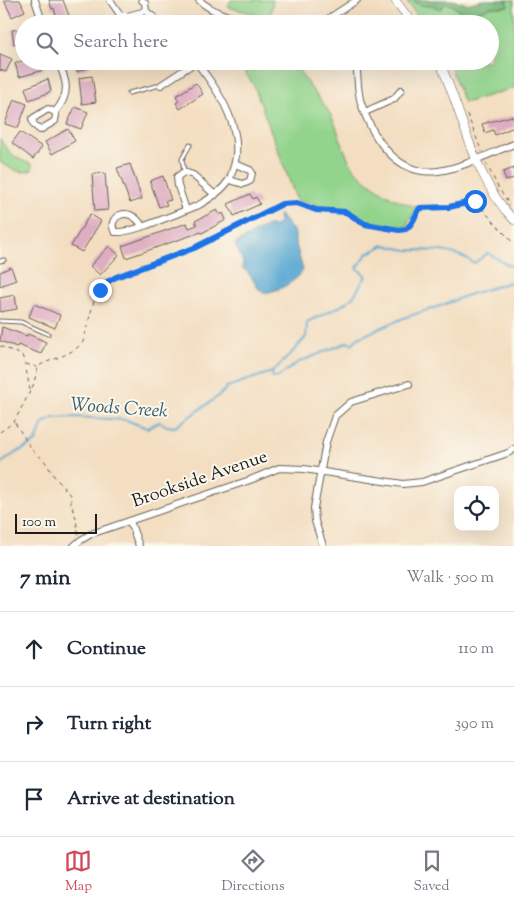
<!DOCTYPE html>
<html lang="en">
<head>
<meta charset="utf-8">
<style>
	body { margin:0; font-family:"Sorts Mill Goudy",serif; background:#f6f6f7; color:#1f2937 }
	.controls { position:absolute; right:15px; bottom:15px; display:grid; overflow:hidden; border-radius:10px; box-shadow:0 5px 20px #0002 }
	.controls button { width:45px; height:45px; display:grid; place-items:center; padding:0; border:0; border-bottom:1px solid #e0e1e3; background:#fff; color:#1f2937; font:25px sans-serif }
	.scale { position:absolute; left:15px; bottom:12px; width:82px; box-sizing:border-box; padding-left:5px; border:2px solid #1c1c1c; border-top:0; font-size:14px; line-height:18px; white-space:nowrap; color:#1c1c1c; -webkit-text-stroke:4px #fbf7ec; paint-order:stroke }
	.stop { position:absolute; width:15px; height:15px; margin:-11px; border:4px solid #1a73e8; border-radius:50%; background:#fff }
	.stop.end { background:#1a73e8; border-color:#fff; box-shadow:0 1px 5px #0008 }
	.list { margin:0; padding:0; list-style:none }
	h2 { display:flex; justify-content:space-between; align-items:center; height:65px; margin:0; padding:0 20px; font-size:21px }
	h2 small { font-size:16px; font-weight:400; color:#747a83 }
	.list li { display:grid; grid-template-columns:32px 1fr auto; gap:15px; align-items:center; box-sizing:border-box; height:75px; padding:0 20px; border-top:1px solid #e0e1e3 }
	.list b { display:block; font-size:19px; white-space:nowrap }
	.list em { font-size:16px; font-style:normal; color:#747a83 }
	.icon { flex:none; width:28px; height:28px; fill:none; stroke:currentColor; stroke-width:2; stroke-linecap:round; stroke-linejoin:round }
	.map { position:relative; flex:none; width:514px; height:546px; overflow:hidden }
	.search { position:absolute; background:#fff; box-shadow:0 5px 20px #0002; left:15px; right:15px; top:15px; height:55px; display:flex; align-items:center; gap:12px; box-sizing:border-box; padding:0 18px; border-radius:28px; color:#747a83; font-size:19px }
	.sheet { height:290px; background:#fff }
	nav { display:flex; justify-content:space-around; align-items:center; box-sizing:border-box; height:70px; border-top:1px solid #e0e1e3; background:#fff; font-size:14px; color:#747a83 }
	nav a { display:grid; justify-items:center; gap:2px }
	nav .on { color:#d1495b }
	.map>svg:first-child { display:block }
	.green { fill:#92d48c; stroke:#577854 }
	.forest { fill:#75b678; stroke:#48694a }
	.water { fill:#57a7d1; stroke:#3a6276 }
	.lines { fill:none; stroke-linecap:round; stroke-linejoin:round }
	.stream { stroke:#57a7d1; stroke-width:2 }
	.building { fill:#deadc2 }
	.service-casing { stroke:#676056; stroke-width:5 }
	.minor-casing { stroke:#676056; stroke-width:8 }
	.tertiary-casing { stroke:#676056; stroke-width:9 }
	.path { stroke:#676056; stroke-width:1; stroke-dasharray:4 4; stroke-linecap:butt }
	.service { stroke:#fff; stroke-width:3 }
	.minor { stroke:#fff; stroke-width:6 }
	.tertiary { stroke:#fff; stroke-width:8 }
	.route { stroke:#1a73e8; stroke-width:6 }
	.labels { text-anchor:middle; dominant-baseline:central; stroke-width:4; stroke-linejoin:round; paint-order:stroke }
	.street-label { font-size:18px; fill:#1c1c1c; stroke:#fbf7ec }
	.water-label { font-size:19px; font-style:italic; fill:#375b6d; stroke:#fbf7ec }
</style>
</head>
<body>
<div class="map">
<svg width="514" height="546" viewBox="0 0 514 546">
	<rect width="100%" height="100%" fill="#fbf7ec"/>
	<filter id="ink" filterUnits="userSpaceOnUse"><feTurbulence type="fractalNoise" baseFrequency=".02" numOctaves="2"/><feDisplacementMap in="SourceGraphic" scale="10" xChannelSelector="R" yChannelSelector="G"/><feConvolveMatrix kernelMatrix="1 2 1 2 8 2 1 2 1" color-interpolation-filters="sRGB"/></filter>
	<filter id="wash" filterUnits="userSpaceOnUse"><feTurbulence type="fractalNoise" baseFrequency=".0096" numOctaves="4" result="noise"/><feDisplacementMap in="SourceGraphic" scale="20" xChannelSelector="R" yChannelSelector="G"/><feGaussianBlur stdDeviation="1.12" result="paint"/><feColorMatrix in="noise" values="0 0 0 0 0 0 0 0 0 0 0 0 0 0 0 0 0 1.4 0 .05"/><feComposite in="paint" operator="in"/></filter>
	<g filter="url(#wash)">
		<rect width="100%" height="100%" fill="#f3dec1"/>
		<g class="green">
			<polygon points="231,0 273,0 270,18 228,7"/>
			<path d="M406 0H414L415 3C421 4 437 8 442 8L446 3 451 5 462 12 481 11 490 7H503L508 6 507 0H514V88L464 103 448 61H490V24H423Z"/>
			<path d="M238 61H295C301 79 317 94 327 109 338 125 341 146 350 162 362 183 394 201 417 207L406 227 362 221 350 211 297 201 254 86Z"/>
			<path d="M0 139C10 153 14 159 32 164V170C19 175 12 169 0 162Z"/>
		</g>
		<path class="forest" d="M414 0H452L467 4 483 0H507L508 6 503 7H490L481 11 464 14 452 5 446 3 440 9 433 5C427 7 417 6 414 0Z"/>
		<path class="water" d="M279 214 295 233V241L303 270C297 282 276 292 263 293 254 286 252 273 242 268L243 262 235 244 265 226H275L280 222 278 216Z"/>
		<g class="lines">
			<g class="stream">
				<polyline points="272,372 273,378 278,377 297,363 348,342 352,344 358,338 406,317 443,305 465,296 514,281"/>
				<path d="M0 464 14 454 36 442 43 423 54 418 75 417 126 420 147 428 160 422 167 426 175 427 220 395 227 387 272 372 288 357 306 337 307 322 341 306 353 297 366 276 357 268 367 254 384 245C391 246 399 249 407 250 432 251 452 248 474 263L488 253 508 265 514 266"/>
			</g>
		</g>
		<g id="blocks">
			<g class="building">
				<polygon points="4,0 20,0 25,11 12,17"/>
				<polygon points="49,0 63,0 72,24 58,24 54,8 52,9"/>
				<polygon points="24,29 24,43 14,44 12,30"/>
				<polygon points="0,54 12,59 6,72 0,70"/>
				<polygon points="22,61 42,61 44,70 19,77 15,63"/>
				<polygon points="73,61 87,61 90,67 77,72"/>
				<polygon points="92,76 96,102 82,104 79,78"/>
				<polygon points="48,79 51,91 48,92 48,93 29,100 25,88"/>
				<polygon points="196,83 203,94 180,109 176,103 179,101 176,96"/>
				<polygon points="14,99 27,104 18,128 5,124"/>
				<polygon points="75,107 88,112 81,129 67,124"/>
				<polygon points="512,116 514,119 514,127 495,135 493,130 485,133 482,124"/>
				<polygon points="68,129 75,141 52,154 45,142"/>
				<polygon points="20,132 42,147 33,159 12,143"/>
				<polygon points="130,164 142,199 130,203 117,168"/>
				<polygon points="514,168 514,178 506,181 503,172"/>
				<polygon points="105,173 108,210 95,211 92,174"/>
				<polygon points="163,176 171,200 165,201 167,205 159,207 150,181"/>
				<polygon points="250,194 253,199 256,197 260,204 234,216 228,204"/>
				<polygon points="217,210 220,215 223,213 226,220 202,233 201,232 126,258 122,246 187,223 189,228 197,225 195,221"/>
				<polygon points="90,214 101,221 82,252 71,246"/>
				<polygon points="109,246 119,255 100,275 90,266"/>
				<polygon points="11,267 16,280 0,286 0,272"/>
				<polygon points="15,295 17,309 0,312 0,298"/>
				<polygon points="34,304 60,315 55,328 29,317"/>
				<polygon points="2,327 27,336 28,334 46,342 41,354 18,345 17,347 0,341"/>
			</g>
		</g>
	</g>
	<g filter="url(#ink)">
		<use href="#blocks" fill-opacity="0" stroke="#676056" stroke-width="1"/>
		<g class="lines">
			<defs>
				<g id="service">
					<polyline points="129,93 160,85"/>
					<polyline points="184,171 182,159 190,145"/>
					<polyline points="0,261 4,260"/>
					<polyline points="0,321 21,322 48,334"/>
				</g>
				<g id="minor">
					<polyline points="35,0 43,24"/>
					<polyline points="110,0 121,16 127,16 146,11"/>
					<polyline points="142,0 145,3 146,11 162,24"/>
					<path d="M199 0C216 16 240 19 262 24"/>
					<polyline points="217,24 223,15 226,24"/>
					<polyline points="320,24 357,0"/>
					<path d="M356 61C358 75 357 90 361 103 372 137 397 177 438 171 462 168 491 153 514 144"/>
					<polyline points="161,85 196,62 202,61"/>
					<path d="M55 112 48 109 32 119 34 125 40 130 55 121 56 115 55 112C71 94 67 81 58 61"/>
					<polyline points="365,112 394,99 401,90"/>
					<polyline points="230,180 243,184 250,181 252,173 250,170 235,164"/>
					<polyline points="186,210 178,186 177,177 184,172 193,175 215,195"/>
					<path d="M142 226C129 203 105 218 115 232 132 234 179 212 197 206 208 200 222 191 229 180 231 177 232 172 233 169 246 131 219 90 195 61"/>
					<polyline points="130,521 139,546"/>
					<polyline points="74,546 81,540 91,534 250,480 279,468 304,469 403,484 422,482 508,453 514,449"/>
					<polyline points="323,546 315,521 314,508 326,442 335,416 351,402 409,384"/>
				</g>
				<g id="tertiary">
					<polyline points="395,0 413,24"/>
					<path d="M439 61C464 114 472 177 514 220"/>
				</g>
			</defs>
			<use href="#service" class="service-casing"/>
			<use href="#minor" class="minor-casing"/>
			<use href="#tertiary" class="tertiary-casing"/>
			<g class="path">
				<polyline points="467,114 482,152"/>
				<polyline points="486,163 498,187 510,205"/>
				<polyline points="0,346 22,355 25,364 30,390"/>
				<polyline points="26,364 37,367"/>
				<polyline points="15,423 33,451 44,460 54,476 71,496 71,504 76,518 78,535"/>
				<polyline points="0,432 14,422 33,386 38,367 42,364 67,354 77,348 83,342 95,297 107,282 116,277 194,248 282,204 297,203 315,210 346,212 365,224 399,230 406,229 411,225 420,208 449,207 475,201 514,244"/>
			</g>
			<use href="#service" class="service"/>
			<use href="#minor" class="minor"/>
			<use href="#tertiary" class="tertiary"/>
		</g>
	</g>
	<g class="lines" filter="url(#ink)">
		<polyline class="route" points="100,290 107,282 116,277 194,248 282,204 297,203 316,210 346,212 365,224 399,230 406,229 411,224 420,208 449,207 475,201"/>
	</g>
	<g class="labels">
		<g class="street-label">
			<text transform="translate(200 480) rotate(-19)">Brookside Avenue</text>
		</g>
		<g class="water-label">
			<text transform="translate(119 409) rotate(4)">Woods Creek</text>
		</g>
	</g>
</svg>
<div class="controls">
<button><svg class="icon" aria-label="locate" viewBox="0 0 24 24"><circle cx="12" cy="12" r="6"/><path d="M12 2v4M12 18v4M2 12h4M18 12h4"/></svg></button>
</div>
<div class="scale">100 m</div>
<div class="stop" style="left:475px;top:201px"></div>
<div class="stop end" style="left:100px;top:290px"></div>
<div class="search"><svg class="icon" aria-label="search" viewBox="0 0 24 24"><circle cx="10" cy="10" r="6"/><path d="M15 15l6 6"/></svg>Search here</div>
</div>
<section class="sheet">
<h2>7 min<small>Walk · 500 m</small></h2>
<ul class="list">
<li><svg class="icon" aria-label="ahead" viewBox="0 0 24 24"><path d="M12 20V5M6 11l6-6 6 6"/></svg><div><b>Continue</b></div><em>110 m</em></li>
<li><svg class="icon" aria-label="right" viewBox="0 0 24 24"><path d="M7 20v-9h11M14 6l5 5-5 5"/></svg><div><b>Turn right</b></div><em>390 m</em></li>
<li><svg class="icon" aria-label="arrive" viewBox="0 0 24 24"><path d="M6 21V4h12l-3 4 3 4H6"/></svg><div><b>Arrive at destination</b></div></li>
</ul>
</section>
<nav>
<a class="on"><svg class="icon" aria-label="map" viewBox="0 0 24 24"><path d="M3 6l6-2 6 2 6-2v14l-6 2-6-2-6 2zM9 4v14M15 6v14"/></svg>Map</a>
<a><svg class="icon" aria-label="directions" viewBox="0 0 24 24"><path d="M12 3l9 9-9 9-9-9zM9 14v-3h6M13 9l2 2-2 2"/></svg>Directions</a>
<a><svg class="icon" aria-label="saved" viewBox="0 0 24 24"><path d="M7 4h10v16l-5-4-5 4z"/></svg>Saved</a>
</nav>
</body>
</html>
